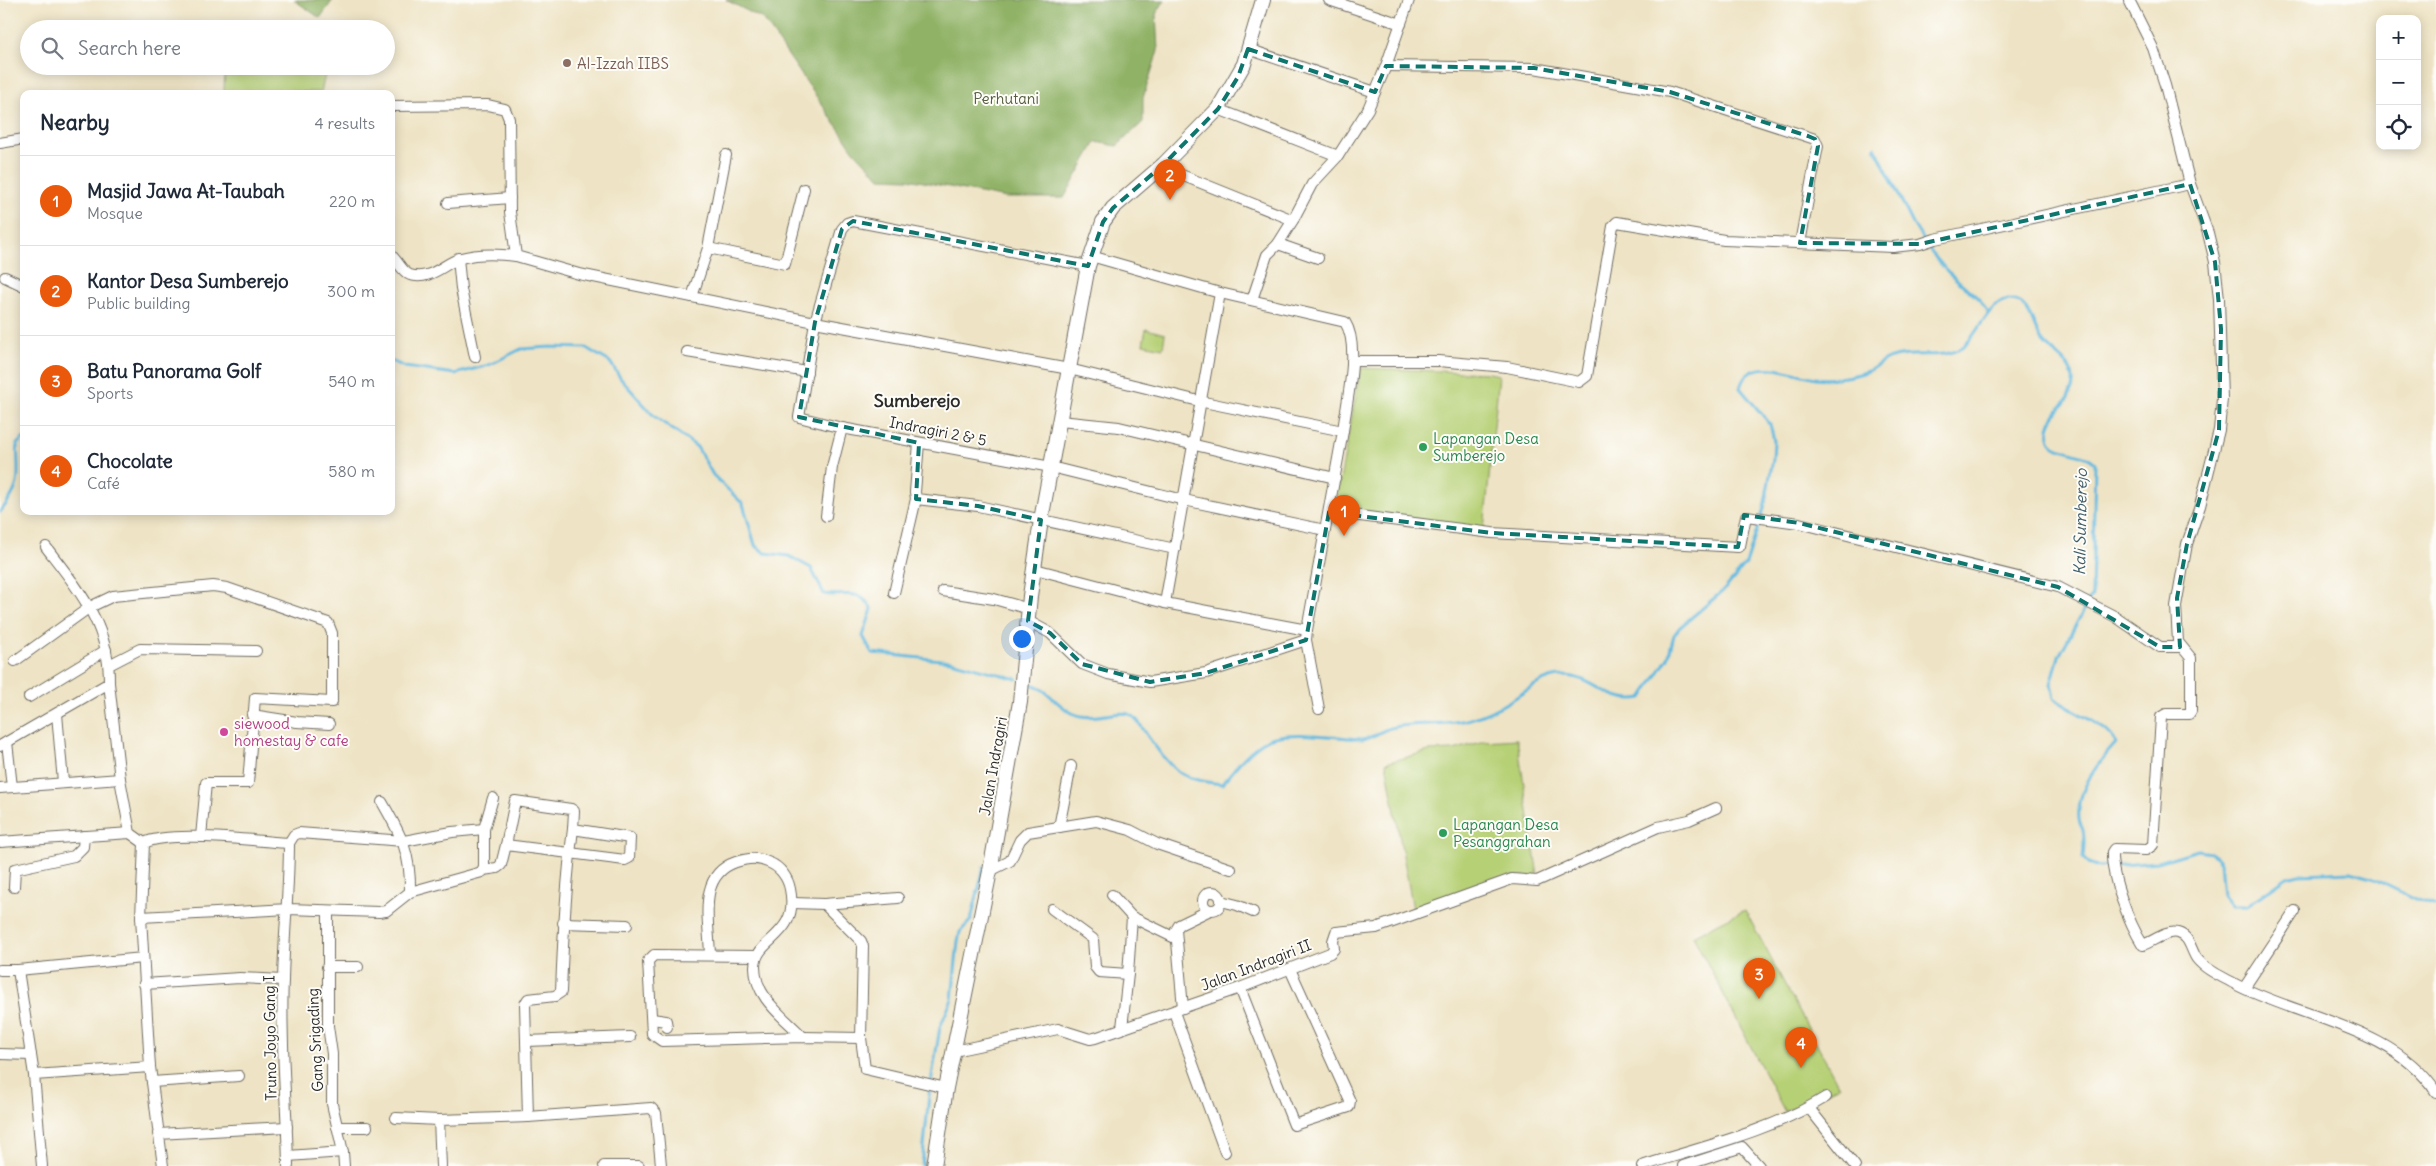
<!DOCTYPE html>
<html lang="en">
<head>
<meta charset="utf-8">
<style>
	body { margin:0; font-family:Delius,sans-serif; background:#f2f2f3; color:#1f2937 }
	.controls { position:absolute; right:15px; top:15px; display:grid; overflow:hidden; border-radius:10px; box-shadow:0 2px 12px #0003 }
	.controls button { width:45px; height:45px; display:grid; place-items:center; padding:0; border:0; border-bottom:1px solid #e0e1e3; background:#fff; color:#1f2937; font:25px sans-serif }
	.you { position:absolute; left:1021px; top:638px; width:18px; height:18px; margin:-12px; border:4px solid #fff; border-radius:50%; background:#1a73e8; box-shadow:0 0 0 8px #1a73e833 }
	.badge { display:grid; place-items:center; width:32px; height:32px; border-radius:50%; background:#ea580c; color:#fff; font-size:16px; font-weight:700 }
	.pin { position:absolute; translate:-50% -41px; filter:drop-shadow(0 1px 2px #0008) }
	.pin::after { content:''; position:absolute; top:26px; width:18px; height:15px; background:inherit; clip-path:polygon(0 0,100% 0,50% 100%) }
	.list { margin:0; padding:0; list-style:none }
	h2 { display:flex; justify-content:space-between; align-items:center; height:65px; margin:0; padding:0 20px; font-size:21px }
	h2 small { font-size:16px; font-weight:400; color:#747a83 }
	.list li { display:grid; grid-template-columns:32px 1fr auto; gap:15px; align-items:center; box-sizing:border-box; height:90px; padding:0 20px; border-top:1px solid #e0e1e3 }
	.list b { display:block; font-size:19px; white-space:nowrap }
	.list p { margin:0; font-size:16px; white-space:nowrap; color:#747a83 }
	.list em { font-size:16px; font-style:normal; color:#747a83 }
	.icon { flex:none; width:28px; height:28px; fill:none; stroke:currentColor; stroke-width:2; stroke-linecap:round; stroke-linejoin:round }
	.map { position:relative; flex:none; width:2436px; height:1166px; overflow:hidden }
	.search { position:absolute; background:#fff; box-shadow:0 2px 12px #0003; left:20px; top:20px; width:375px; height:55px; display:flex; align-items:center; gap:12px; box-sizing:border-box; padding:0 18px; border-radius:28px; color:#747a83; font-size:19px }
	.panel { position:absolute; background:#fff; box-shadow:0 2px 12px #0003; left:20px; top:90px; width:375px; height:425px; border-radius:10px }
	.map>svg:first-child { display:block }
	.green { fill:#b6d075; stroke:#707e50 }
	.forest { fill:#90b266; stroke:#5e6e48 }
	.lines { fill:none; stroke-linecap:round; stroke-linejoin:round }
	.stream { stroke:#64bae0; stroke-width:3 }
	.minor-casing { stroke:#6f6b61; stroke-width:12 }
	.tertiary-casing { stroke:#6f6b61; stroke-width:16 }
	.minor { stroke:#fff; stroke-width:10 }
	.tertiary { stroke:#fff; stroke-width:14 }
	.marked { fill:none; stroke:#0f766e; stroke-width:4; stroke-dasharray:10 6; stroke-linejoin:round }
	.education-dot { fill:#8d6e63; stroke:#fdfcf7; stroke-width:2 }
	.leisure-dot { fill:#2e9e5b; stroke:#fdfcf7; stroke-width:2 }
	.hotel-dot { fill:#d1479c; stroke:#fdfcf7; stroke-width:2 }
	.labels { text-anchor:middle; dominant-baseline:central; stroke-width:4; stroke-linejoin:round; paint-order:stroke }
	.education-label { font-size:15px; fill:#785e54; stroke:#fdfcf7; text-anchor:start }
	.park-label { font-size:15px; fill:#555d41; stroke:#fdfcf7 }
	.street-label { font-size:15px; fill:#2b2b2b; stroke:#fdfcf7 }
	.leisure-label { font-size:15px; fill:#27864d; stroke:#fdfcf7; text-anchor:start }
	.hotel-label { font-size:15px; fill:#b23c85; stroke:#fdfcf7; text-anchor:start }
	.water-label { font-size:16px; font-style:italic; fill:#3f5d6a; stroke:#fdfcf7 }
	.quarter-label { font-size:18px; font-weight:bold; fill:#2b2b2b; stroke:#fdfcf7 }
</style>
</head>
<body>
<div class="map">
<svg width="2436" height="1166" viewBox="0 0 2436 1166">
	<rect width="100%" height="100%" fill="#fdfcf7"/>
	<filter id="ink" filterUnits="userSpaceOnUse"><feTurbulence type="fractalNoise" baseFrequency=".02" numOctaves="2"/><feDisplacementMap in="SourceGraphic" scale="10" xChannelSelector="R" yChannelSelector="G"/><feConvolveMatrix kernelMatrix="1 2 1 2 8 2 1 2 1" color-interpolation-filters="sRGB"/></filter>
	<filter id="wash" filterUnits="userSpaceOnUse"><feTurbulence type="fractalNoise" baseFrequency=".0096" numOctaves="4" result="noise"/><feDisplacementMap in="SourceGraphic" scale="20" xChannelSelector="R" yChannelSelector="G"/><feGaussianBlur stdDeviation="1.12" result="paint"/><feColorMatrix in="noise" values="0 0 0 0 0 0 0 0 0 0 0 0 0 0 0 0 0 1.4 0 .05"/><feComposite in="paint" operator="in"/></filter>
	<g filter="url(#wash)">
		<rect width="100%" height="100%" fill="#eee3c4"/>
		<g class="green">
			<polygon points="225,66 327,66 321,92 224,92"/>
			<polygon points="1146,329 1165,334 1163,348 1143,344"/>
			<polygon points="1361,368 1488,373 1499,375 1484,529 1335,507"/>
			<polygon points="1517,739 1538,876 1508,877 1413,909 1386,763 1429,751 1454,750 1484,741"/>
			<polygon points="1745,910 1839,1086 1785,1112 1693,936"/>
		</g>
		<g class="forest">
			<polygon points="294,0 333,0 320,18"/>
			<polygon points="726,0 1165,0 1156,14 1158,51 1143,98 1143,122 1117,146 1096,142 1064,198 1006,198 908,179 880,178 854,151 763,19"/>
		</g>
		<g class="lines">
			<g class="stream">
				<polyline points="1875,147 1913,224 1930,251 1947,271 1980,300 1988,313"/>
				<path d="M391 361 405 367 455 374 489 365 521 349 550 347 586 348 610 362 621 379 654 416 697 447 713 475 743 504 755 545 765 553 789 556 811 568 824 594C846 598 857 586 872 609L863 636 872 653 951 661 1017 679"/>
				<path d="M0 512C23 485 18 477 17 444L24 438"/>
				<path d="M1026 682C1030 684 1036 685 1040 688 1053 696 1062 710 1077 715 1093 721 1122 708 1133 716 1140 722 1143 730 1149 738 1174 772 1179 779 1222 784 1234 769 1246 753 1263 742 1284 728 1337 738 1362 739 1377 737 1379 731 1390 728 1416 721 1445 727 1470 719 1485 715 1502 706 1515 698 1530 689 1544 676 1563 676 1592 675 1609 705 1642 698L1668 658 1674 635 1679 628 1724 590 1746 564 1764 508 1773 459 1774 441 1770 424 1740 388C1748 354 1792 374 1816 378 1831 380 1853 377 1868 371 1876 368 1882 360 1891 358 1912 351 1938 359 1958 350 1979 340 1990 289 2018 302 2030 307 2033 325 2039 336 2048 353 2071 359 2073 379 2076 402 2041 417 2050 440 2055 453 2085 451 2095 463L2092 595 2059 656 2051 684 2054 698C2071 712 2108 724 2116 743 2098 763 2076 790 2079 819 2079 823 2082 827 2083 830 2085 839 2084 849 2083 858L2088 863 2099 867 2158 862 2198 850 2211 852 2220 862 2223 896 2231 906H2246L2287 877 2299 874 2351 872 2372 878 2417 900 2436 906"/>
				<polyline points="922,1166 929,1095 940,1027 952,999 958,941 960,932 971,920 984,867"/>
			</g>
		</g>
	</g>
	<g filter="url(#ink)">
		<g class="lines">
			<defs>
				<g id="minor">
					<polyline points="1329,0 1401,24"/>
					<path d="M2129 0 2153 48 2165 85 2190 184 2208 233 2215 262 2219 299 2222 399 2219 430 2200 506 2187 544 2176 606 2178 642 2191 658V711L2189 714H2166L2161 717 2153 845 2146 850 2114 849 2112 852C2111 877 2129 923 2143 945 2152 942 2167 930 2178 933 2190 936 2191 951 2197 959 2207 971 2223 977 2235 984 2299 1018 2394 1027 2436 1092"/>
					<polyline points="1248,49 1375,92"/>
					<polyline points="1386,66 1534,68 1670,92 1815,139 1818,146 1800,243"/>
					<polyline points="391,106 488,105 505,109 509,119 510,212 516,256 579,274 815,322 1069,369 1199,401 1343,431 1307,630 1306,640 1319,709"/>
					<polyline points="1218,109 1338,156"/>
					<polyline points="0,143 24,139"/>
					<polyline points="1174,172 1293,220 1278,244 1267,255 1252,300"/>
					<polyline points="448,203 510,198"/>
					<polyline points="1293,220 1312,184 1338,156 1368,109 1386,66 1409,0"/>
					<polyline points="1278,244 1318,258"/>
					<polyline points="708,248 785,264 804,189"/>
					<path d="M391 255C398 261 402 272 410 275 431 281 444 263 461 258 478 253 499 254 516 256"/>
					<path d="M1091 256 1220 293 1345 322C1361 347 1346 403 1343 431"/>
					<polyline points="458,258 461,289 475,357"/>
					<polyline points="1088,266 853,221 847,223 842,229 815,322 799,417 842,428 1051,467 1184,500 1325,530"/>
					<polyline points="5,277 24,286"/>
					<polyline points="692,297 708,248 726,155"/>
					<polyline points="687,352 807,372"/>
					<polyline points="1352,361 1438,361 1507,367 1579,382 1587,376 1613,226 1617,222 1724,240 1893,247 1920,244 1935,239 2190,184"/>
					<polyline points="1060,421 1119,427 1335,478"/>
					<polyline points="919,443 915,492 916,499 978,506 1175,549"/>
					<polyline points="1329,512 1492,533 1738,547 1740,546 1746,516 1799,523 2058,587 2116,617 2160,647 2180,647"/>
					<polyline points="826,516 832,467 842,428"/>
					<path d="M46 547C79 590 110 626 109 683"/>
					<polyline points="1035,569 1165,603 1307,630"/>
					<polyline points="943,591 994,599 1029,609"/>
					<polyline points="894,593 916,499"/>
					<polyline points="1165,603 1220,293"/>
					<polyline points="1028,621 1050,633 1082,664 1108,674 1150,682 1206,673 1306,640"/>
					<polyline points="15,661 90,607 113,596 213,586 227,588 328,623 332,633 332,702 255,698 248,783 206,783 201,837"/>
					<polyline points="109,665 140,649 256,651"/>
					<polyline points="29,697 106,650"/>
					<polyline points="57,714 63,782"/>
					<polyline points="252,715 297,722 329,724"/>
					<polyline points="7,742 12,787"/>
					<polyline points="0,746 109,683 120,779 130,833 144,843"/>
					<polyline points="0,788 120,779"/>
					<polygon points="515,801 571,809 574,811 573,829 630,838 629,858 625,860 506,845"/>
					<path d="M382 802C401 835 411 853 410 892"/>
					<polyline points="1059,827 1096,821 1130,830 1157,844 1231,869"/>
					<path d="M573 829C566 883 563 937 561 992L555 996 528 999 525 1004 528 1117 651 1108 656 1113 661 1165"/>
					<polyline points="0,842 130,833"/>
					<polyline points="289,843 294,835 299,833 404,841 452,832 484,829"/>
					<polyline points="483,870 497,868 501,865 506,845"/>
					<polyline points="990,871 1010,861 1020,840 1028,832 1059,827 1071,766"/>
					<polyline points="14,887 15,869 74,856 83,847 84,836"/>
					<circle cx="1212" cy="901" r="9"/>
					<polyline points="1112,895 1132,917 1175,938"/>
					<polyline points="1221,901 1237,905 1253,912"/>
					<polyline points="793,903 824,904 861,941 863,946 861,1038 865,1069 946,1088"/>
					<polyline points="824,904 898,898"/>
					<polyline points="1052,909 1093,939 1095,967 1099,972 1128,974 1132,917"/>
					<polyline points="328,912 328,1026 332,1054 332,1104 343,1152 344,1166"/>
					<polyline points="141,917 150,1067 163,1166"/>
					<polyline points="563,923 627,925"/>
					<path d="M710 955C709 921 697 875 736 862 748 858 758 857 770 863 780 867 788 878 790 889 800 938 755 937 755 967 755 998 784 1017 803 1037"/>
					<polyline points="757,956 654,955 648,961 652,1034 662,1041 803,1037 861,1038"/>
					<polyline points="327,967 358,967"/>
					<polyline points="0,970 18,970"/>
					<polyline points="144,984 240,978 283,980"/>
					<polyline points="1240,988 1294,1125 1349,1107 1350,1101 1290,969"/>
					<polyline points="2244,988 2295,911"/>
					<polyline points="1183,1008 1176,930 1179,925 1210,910"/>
					<polyline points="1174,1012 1225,1152"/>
					<polyline points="652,1019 666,1021 667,1027"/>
					<polyline points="1122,1028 1128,974"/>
					<polyline points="527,1041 630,1037"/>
					<polyline points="954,1051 1058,1029 1090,1039 1095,1038 1240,988 1330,953 1334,949 1333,941 1336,932 1376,928 1512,879 1537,881 1658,827 1689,820 1716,808"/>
					<polyline points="0,1054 31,1055"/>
					<polyline points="34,1075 18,970 143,958"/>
					<polyline points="152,1082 239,1076"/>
					<polyline points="1809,1108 1855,1166"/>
					<polyline points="396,1118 439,1120"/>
					<polyline points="337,1127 367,1127"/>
					<polyline points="158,1134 287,1127"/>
					<polyline points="288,1156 343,1152"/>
					<polyline points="42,1166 34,1075 150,1067"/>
					<path d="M288 1166C287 1104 280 1042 283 980 284 934 289 889 289 843 257 841 170 830 144 843L141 917 288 909 379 912 386 911 410 892 482 872 484 866V829L493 798"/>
					<polyline points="441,1166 439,1120 528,1117"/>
					<polyline points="604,1166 639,1166"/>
					<path d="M1642 1166C1702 1147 1772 1131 1826 1097"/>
					<polyline points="1683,1166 1742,1147 1759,1166"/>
				</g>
				<polyline id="tertiary" points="934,1166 946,1088 990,871 1020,702 1030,596 1041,520 1088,266 1103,222 1113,208 1164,164 1218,109 1244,64 1263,0"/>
			</defs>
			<use href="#minor" class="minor-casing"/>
			<use href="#tertiary" class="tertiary-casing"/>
			<use href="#minor" class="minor"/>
			<use href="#tertiary" class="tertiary"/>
		</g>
	</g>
	<path class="marked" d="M1248 49 1375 92 1386 66 1534 68 1670 92 1808 136 1815 139 1818 146 1800 243 1920 244 2190 184 2215 262 2221 329 2219 430 2187 544 2177 598 2180 647H2160L2058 587 1799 523 1744 515 1738 547 1492 533 1329 512 1306 640 1206 673 1150 682 1082 664 1050 633 1028 621 1041 520 978 506 916 499 919 443 799 417 815 322 842 229 853 221 1088 266 1103 222 1113 208 1164 164 1218 109 1238 77Z"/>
	<circle class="education-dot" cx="567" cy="63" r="5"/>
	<g class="leisure-dot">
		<circle cx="1423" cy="447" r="5"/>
		<circle cx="1443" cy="833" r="5"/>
	</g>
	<circle class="hotel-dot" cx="224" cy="732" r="5"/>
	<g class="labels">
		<g class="education-label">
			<text x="577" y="63">Al-Izzah IIBS</text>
		</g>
		<g class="park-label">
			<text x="1006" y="98">Perhutani</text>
		</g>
		<g class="street-label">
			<text transform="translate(938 431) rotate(11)">Indragiri 2 &amp; 5</text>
			<text transform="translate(993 766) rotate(-80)">Jalan Indragiri</text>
			<text transform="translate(1256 965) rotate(-21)">Jalan Indragiri II</text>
			<text transform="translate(270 1038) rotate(-91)">Truno Joyo Gang I</text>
			<text transform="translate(315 1040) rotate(-93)">Gang Srigading</text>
		</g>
		<g class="leisure-label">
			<text x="1433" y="438">Lapangan Desa<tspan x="1433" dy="17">Sumberejo</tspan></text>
			<text x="1453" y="824">Lapangan Desa<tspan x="1453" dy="17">Pesanggrahan</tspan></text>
		</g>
		<g class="hotel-label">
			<text x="234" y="723">siewood<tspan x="234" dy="17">homestay &amp; cafe</tspan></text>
		</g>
		<g class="water-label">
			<text transform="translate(2080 522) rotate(-89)">Kali Sumberejo</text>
		</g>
		<g class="quarter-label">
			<text x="917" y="400">Sumberejo</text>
		</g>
	</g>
</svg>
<div class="controls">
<button>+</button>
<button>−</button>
<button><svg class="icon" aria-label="locate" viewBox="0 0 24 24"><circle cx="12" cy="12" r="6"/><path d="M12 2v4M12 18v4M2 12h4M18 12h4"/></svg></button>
</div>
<div class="you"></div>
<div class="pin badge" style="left:1344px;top:536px">1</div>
<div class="pin badge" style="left:1170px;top:200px">2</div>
<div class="pin badge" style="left:1759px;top:999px">3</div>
<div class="pin badge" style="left:1801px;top:1068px">4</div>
<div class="search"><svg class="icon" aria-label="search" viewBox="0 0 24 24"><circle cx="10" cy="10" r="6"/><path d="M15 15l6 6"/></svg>Search here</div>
<section class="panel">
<h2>Nearby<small>4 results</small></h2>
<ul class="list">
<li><span class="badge">1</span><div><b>Masjid Jawa At-Taubah</b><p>Mosque</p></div><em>220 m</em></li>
<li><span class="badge">2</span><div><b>Kantor Desa Sumberejo</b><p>Public building</p></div><em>300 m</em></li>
<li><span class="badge">3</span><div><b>Batu Panorama Golf</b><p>Sports</p></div><em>540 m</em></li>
<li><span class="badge">4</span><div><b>Chocolate</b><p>Café</p></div><em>580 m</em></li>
</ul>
</section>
</div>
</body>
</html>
